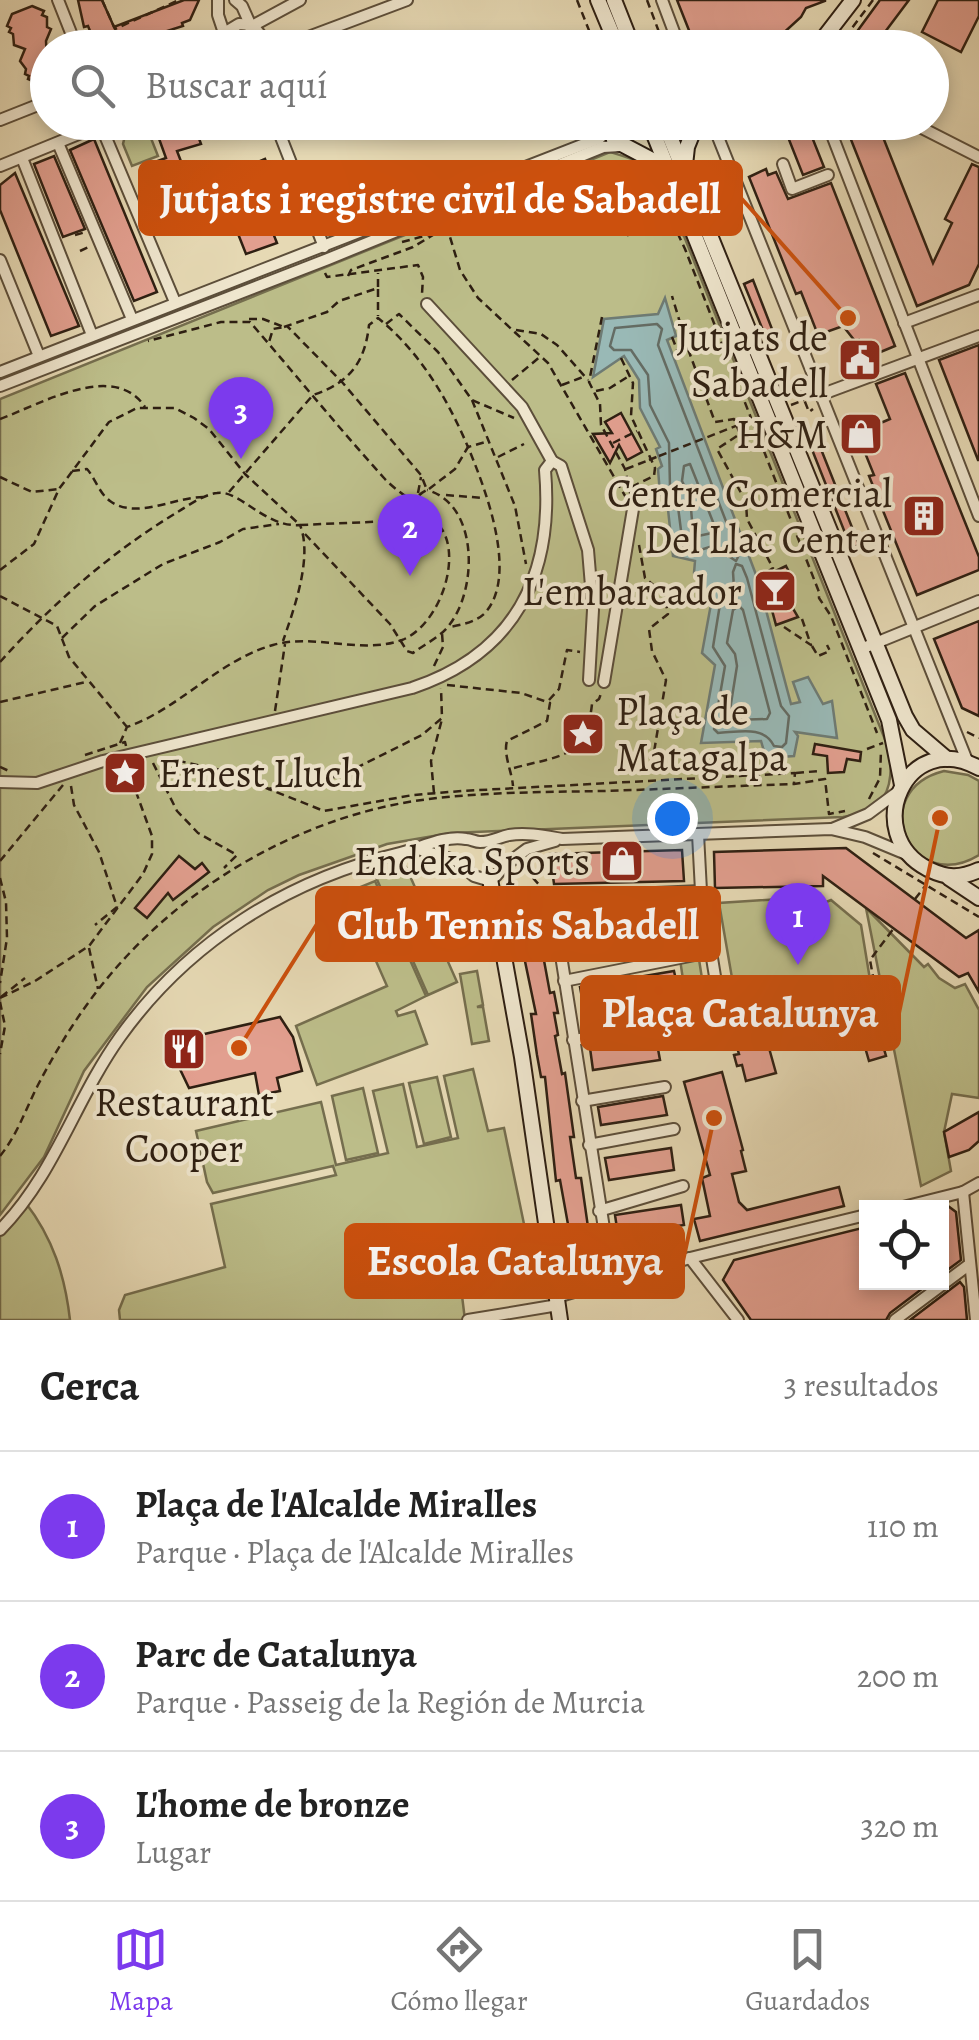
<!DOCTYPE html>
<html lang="es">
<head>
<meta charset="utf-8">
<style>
	body { margin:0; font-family:Alegreya,serif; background:#f2f2f2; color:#222 }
	.controls { position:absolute; right:30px; bottom:30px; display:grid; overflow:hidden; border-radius:0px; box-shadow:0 5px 15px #0003 }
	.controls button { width:90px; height:90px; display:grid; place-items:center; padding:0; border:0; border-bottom:2px solid #e0e0e0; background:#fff; color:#222; font:50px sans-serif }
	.you { position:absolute; left:672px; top:818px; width:35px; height:35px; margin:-25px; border:8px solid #fff; border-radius:50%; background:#1a73e8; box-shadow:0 0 0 15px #1a73e833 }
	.badge { display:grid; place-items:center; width:65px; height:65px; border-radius:50%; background:#7c3aed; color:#fff; font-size:32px; font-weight:700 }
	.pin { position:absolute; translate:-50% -82px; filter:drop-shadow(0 2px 5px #0008) }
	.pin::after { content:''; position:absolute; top:52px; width:35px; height:30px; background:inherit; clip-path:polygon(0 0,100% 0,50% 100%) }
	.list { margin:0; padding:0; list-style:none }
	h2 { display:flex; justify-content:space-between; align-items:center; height:130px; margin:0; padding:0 40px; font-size:42px }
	h2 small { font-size:32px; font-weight:400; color:#767676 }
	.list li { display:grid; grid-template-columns:65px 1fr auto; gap:30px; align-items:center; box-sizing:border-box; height:150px; padding:0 40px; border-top:2px solid #e0e0e0 }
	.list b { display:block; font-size:38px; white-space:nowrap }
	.list p { margin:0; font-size:32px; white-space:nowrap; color:#767676 }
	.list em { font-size:32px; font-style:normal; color:#767676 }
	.icon { flex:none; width:55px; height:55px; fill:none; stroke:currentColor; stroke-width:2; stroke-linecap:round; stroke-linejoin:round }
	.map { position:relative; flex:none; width:979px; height:1320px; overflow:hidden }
	.search { position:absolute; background:#fff; box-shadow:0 5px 15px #0003; left:30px; right:30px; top:30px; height:110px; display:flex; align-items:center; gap:25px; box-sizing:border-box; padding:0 35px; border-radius:55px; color:#767676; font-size:38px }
	.sheet { height:580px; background:#fff }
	nav { display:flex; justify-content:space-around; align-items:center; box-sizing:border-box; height:140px; border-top:2px solid #e0e0e0; background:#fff; font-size:28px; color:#767676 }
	nav a { display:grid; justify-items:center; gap:5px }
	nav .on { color:#7c3aed }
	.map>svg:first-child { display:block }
	.green { fill:#bcbd89; stroke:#756e4e; stroke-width:2.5 }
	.water { fill:#99b9b6; stroke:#6e7b74; stroke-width:2.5 }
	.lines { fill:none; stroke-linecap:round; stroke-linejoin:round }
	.shore { stroke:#646c64; stroke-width:2.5 }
	.building { fill:#e29f8f; stroke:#2e1f12; stroke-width:2.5 }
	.street-casing { stroke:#5c4e3a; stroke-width:14 }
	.secondary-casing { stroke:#2e1f12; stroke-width:18 }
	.path { stroke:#2e1f12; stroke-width:2.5; stroke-dasharray:8 5; stroke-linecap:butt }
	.street { stroke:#efe6ce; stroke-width:10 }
	.secondary { stroke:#efe6ce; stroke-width:14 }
	.path-bridge { stroke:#2e1f12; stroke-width:2.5; stroke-dasharray:8 5; stroke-linecap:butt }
	.labels { text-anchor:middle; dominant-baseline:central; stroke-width:8; stroke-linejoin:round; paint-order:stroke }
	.poi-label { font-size:40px; fill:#2e1f12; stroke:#efe6ce; text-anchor:end }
	.leader { fill:none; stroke:#cc500d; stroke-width:4 }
	.callout-dot { fill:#cc500d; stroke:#efe6ce; stroke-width:4 }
	.callout { fill:#cc500d; stroke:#cc500d; stroke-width:4 }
	.callout-label { font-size:42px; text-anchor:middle; font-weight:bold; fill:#fff }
</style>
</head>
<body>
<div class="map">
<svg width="979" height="1320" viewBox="0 0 979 1320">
	<rect width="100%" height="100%" fill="#e6d9b4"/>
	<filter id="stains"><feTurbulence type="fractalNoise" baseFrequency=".002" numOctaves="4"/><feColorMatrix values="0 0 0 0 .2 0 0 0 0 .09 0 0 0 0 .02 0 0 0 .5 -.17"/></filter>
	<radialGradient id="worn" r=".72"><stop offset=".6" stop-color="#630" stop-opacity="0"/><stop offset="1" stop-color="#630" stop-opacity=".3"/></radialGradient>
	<g class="green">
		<polygon points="128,123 145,123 158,156 132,166 123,144"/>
		<path d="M610 152C637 160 657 165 668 192L660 196 672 226 684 236 890 752C894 792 884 811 843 817L451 833 387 844 299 875 268 890 213 927 147 987 84 1071 44 1157 0 1215V399Z"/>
		<path d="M944 771 968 775 979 781V855C910 897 865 791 944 771Z"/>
		<polygon points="406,867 457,982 428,995 375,875"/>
		<polygon points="375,881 426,996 396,1011 398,1016 415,1011 427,1044 317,1085 296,1026 387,986 346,893"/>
		<polygon points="811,897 819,905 831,900 861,925 874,1004 740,1024 719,903"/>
		<polygon points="691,908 708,1017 689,1020 673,912"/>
		<polygon points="866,908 924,967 928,964 939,978 955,988 965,984 979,1010 979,1098 952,1094 944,1132 951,1171 921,1186"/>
		<polygon points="477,971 483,1005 477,1007 483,1007 489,1041 472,1044 460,974"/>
		<polygon points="473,1069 488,1131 504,1128 524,1224 455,1239 465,1320 120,1320 119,1310 125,1295 225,1267 211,1204 336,1175 333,1166 213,1193 207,1182 196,1131 321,1102 336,1165 388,1153 373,1091 403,1084 417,1147 458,1138 444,1076"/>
		<polygon points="437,1077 451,1137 424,1144 409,1083"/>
		<polygon points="363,1088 378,1153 346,1160 332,1096"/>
		<path d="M25 1202C53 1238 65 1276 70 1320H0V1230Z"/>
	</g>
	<polygon class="water" points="665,298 676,336 667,340 758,580 791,704 800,702 793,682 808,677 823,704 832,701 837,738 795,732 798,736 794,756 766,758 761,741 701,743 715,665 702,653 711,604 694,573 695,561 673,556 667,500 660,494 658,469 662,466 656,449 660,447 640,408 639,380 624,356 593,377 604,319 658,314"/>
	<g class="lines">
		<g class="shore">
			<polygon points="657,324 662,329 658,345 739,555 736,561 713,546 697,551 683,546 677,499 670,487 669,443 650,405 648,375 631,350 614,350 610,346 615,328"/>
			<polygon points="690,464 715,527 712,533 698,536 693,532 690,497 682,481 684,466"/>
			<path d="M736 564 742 566 747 578 781 706 789 716 786 743 782 747 774 746C764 725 739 732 718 733L714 729 725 666 713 647 721 598 734 588 733 572Z"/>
			<polygon points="739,606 743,610 770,713 767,719 733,720 729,716 737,666 735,654 727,643 733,610"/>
		</g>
	</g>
	<g class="building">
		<polygon points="78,0 102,0 114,27 184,0 199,0 190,20 182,23 183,26 148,37 149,41 132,48 130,44 97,48 88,26 84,27"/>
		<polygon points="677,0 825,0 825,1 806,8 801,17 767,48 696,48"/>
		<polygon points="880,0 909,0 873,48 845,48"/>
		<polygon points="938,0 979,0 979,16 961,52 922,32"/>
		<polygon points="32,6 44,11 42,15 47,17 47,27 51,29 46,41 48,81 40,84 28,79 29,76 25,74 26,69 20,61 25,49 14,45 13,34 9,32 11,28 7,26 12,14"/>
		<polygon points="153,122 193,122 201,144 177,151 192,190 161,201 144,166 166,158"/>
		<polygon points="782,122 806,122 824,167 803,175"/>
		<polygon points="844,122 877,122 933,263 952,223 945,219 972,164 979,167 979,264 969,285 917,306"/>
		<polygon points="94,139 157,292 134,301 70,150"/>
		<polygon points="54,156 85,229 63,237 34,164"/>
		<polygon points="265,159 280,197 261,203 277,243 246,254 231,216 250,210 236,171"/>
		<polygon points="766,169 768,175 776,172 788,199 831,183 895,346 866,358 859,340 855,341 843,326 818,335 801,292 796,294 749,177"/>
		<polygon points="15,173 79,326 51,336 0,210 0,185"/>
		<polygon points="620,182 641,214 649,228 628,235 602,194"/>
		<polygon points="753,280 777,342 769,345 744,284"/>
		<polygon points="979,345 979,460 978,460 939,360"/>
		<polygon points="905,373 979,557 979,570 917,595 869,476 874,475 857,433 890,419 876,384"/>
		<polygon points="621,413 642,452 627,460 619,445 610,463 593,434 612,433 605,422"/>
		<polygon points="817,439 859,545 851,548 809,442"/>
		<polygon points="786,566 792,578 778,583 798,617 776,625 763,577"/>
		<polygon points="979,621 979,716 962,708 934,639"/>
		<polygon points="815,744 861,752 860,761 847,759 844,772 828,773 827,756 813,754"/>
		<polygon points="846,848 966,938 979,930 979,992 968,973 959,977 823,876 823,886 715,888 714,852"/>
		<polygon points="682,850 684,881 554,884 550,854"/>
		<polygon points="179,856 195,869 202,863 209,872 173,900 168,893 147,918 135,908"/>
		<polygon points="534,896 543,927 538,928 550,993 554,992 558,1013 554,1013 558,1035 555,1036 562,1074 565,1073 574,1137 570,1137 576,1178 581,1178 590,1241 586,1243 591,1270 568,1257 566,1243 571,1241 560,1180 556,1181 545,1077 541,1077 537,1055 531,1014 536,1014 512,899"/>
		<polygon points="674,971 679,994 584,1009 580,987"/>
		<polygon points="873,1011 886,1056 869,1061 856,1016"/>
		<polygon points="280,1017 293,1037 302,1071 277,1078 280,1091 259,1095 255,1073 189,1088 178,1065 182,1063 179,1046 201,1041 200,1035"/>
		<polygon points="764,1030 776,1073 746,1081 742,1065 737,1066 734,1055 739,1054 734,1038"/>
		<polygon points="656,1038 660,1060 593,1070 590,1048"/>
		<polygon points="722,1072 743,1150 741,1151 746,1171 732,1174 739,1202 747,1210 839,1187 844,1206 700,1241 694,1219 710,1216 702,1178 710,1175 684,1082"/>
		<polygon points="663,1096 667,1115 601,1125 598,1107"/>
		<polygon points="979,1112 979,1141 969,1150 949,1157 944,1132"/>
		<polygon points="671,1148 674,1170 609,1180 605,1158"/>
		<polygon points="681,1205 684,1225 618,1235 615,1215"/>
		<polygon points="948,1206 956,1212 961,1260 942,1274 942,1208"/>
		<polygon points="866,1227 866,1282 931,1282 890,1313 886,1320 751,1320 723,1280 734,1260"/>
		<polygon points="960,1282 964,1287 967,1320 910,1320"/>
	</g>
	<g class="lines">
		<defs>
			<g id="street">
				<polyline points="58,0 77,48"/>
				<polyline points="218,0 218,15 224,33"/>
				<polyline points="235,0 242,6 250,24"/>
				<polyline points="662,0 680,48"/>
				<polyline points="252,26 300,0"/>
				<polyline points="183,48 223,37"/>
				<path d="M221 48 224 33 239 24C254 24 263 32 263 48"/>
				<polyline points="267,48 295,42 407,0"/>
				<polyline points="0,120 48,101"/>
				<polyline points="275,122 324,247"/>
				<polyline points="712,122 968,763"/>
				<polyline points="827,122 979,516"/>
				<polyline points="910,122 979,157"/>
				<polyline points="101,126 175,302"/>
				<polyline points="58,143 132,319"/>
				<polyline points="22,158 92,335"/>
				<polyline points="783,164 792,189 828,175"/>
				<polyline points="0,166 108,122"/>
				<polyline points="0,260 39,356"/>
				<polyline points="427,304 522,407 552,461 561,466 588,550 593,610 589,680"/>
				<polyline points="904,323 979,295"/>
				<polyline points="0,372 600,138 610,127"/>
				<polyline points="0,386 328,259 603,147 620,146"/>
				<polyline points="820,395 979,336"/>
				<polyline points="861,649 979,601"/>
				<polyline points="604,682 633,509"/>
				<path d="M0 782 37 783 103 761 412 688C516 653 554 574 545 470L552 461"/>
				<polyline points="832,829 868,814 899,791"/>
				<polyline points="418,849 457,861 474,876 484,879 496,876 504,866 527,849 555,841"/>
				<polyline points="564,981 710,952"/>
				<polyline points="573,1040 722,1019 701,891 698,834"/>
				<polyline points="582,1101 665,1087"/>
				<polyline points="589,1145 674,1129"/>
				<polyline points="963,1192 976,1320"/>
				<polyline points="899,1208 963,1192 979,1183"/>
				<polyline points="599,1211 683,1186"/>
				<path d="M0 1230C55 1174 75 1100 120 1037 188 942 287 880 400 853 421 848 444 835 466 839 471 839 475 842 480 842 492 842 499 837 509 835 527 832 545 836 562 839L831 829 865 837 906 854"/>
				<polyline points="690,1258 738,1320"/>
				<polyline points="612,1279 554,911 565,897 701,891"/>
				<polyline points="557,1297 690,1258 866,1215"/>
				<polyline points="468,1320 558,1305"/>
				<polyline points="895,1320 970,1264"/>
			</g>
			<g id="secondary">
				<polyline points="598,0 618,48"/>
				<polyline points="614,0 633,48"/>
				<polyline points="816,48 853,0"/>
				<polyline points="611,122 614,140 652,160 668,175"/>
				<polyline points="649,122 889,720 902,785"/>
				<polyline points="664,122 905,716 913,730 947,759"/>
				<polyline points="685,165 687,147 697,122"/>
				<path d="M979 768C906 727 860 834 928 869 947 878 959 879 979 870"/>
				<polyline points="949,878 979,898"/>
				<polyline points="490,879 522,1057 560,1320"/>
			</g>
		</defs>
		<use href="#street" class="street-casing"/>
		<use href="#secondary" class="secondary-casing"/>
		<g class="path">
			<polyline points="102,0 115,29 179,0"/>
			<polyline points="577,0 596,48"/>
			<polyline points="647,0 665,48"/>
			<polyline points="837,48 873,0"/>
			<polyline points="660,185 660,196 685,249 819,592 819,598 831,616 877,733"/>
			<polyline points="653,228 643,200 644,193 657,185"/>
			<polyline points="75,235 86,232"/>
			<polyline points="402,242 443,231 450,237 460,270 478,298 548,363 628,501"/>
			<polyline points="80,251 91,246"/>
			<polyline points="325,273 327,277 418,265 423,277 422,294"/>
			<polyline points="348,276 351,270 413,247 433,235"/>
			<polyline points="378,289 378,316"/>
			<polyline points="602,317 589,382 600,404 601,425 625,469 631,497"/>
			<polyline points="249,319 263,319 284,327 273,329 269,342"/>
			<polyline points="386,324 399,314 438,352 472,400 514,418"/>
			<polyline points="284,327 327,312 339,301 378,288 378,273"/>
			<polyline points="516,330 541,334 557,345 588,380"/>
			<polyline points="672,337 678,352 688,349 672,296"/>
			<polyline points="688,349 715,422 734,419 740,434 717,449 746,502 747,519 773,568 767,572"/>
			<polyline points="621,358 633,383 631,416 655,468 654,476 629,488"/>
			<polyline points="512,380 541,356"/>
			<polyline points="805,382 798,384 809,412 813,409"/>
			<polyline points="562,385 583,377"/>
			<polyline points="596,391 610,388 629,376"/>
			<polyline points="472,400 515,506 526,564"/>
			<polyline points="791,405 804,400"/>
			<path d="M0 419C39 405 114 360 145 407"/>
			<polyline points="613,443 637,431"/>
			<polyline points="659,456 751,420"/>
			<polyline points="498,457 524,444"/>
			<polyline points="626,469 649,460"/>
			<path d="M72 471 87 469C95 478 99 493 110 501 136 520 175 497 203 497"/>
			<polyline points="0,477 32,492 59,489"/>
			<path d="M429 489 455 469 468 447C485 488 519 575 485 613 476 622 461 625 449 627"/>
			<path d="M229 492 313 395C349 383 365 363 369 325L378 318C420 352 447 398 468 447L489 441"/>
			<polyline points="418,493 421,477"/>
			<polyline points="446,495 483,498"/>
			<polyline points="403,517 424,514"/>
			<path d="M305 534 390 624 407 651 413 653C425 644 442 636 450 624 478 587 478 504 427 490"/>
			<polyline points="639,545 645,578 664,594 668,614 649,629 652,651 666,680 651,770"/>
			<path d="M0 570 34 544 59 489 109 422 137 408H175L194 418 209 429 245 474 300 525 392 521C411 515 411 497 427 490L421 475 342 382 287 326"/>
			<polyline points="0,596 57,626 69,657 127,727"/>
			<polyline points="784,627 811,645 802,619"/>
			<polyline points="62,638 95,606 163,564 220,542 243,529 279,524"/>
			<polyline points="812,646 818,656 830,651 827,645"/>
			<path d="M0 662C51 605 110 553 176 513 188 506 202 495 217 493 239 489 265 528 300 525 313 557 294 609 283 641"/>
			<polyline points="434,666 443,647 442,633"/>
			<path d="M447 685 521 693 550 703 547 721 507 741C503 754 512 772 513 786"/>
			<polyline points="549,700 559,689 567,650 580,652"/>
			<polyline points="0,702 86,682"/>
			<polyline points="275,711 285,644"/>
			<polyline points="967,732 979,738"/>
			<path d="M120 743 127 727C179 709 219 660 273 645 315 633 360 655 402 640 436 627 459 568 445 535 434 510 402 498 384 478 338 427 295 374 250 322H221L148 341"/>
			<polyline points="867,749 883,743"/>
			<polyline points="85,755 125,742 126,746"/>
			<polyline points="165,758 221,770 324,811 413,795 462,791 795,773 794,783"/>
			<polyline points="153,763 177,811 198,833 237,855 224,868"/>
			<polyline points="0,767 9,771"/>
			<path d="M514 768C561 755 586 759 592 704L599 699 602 691"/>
			<polyline points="796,773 819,771"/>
			<polyline points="71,786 74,805 99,852 117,907 95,925"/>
			<polyline points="268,789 340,776 422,735 442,718 441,688"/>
			<polyline points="434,793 431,761 442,719"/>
			<polyline points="869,799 880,778 881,750"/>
			<polyline points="873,853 979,917"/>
			<polyline points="0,861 63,785"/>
			<polyline points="524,868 552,899"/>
			<polyline points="0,878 6,902 7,938 0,983"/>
			<polyline points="915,899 926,885"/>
			<polyline points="89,948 98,989"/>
			<polyline points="1,997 25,978"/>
			<polyline points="0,998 35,981 89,946 143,874 152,854 152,836 127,767"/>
			<polyline points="0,1002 5,1026 0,1054"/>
			<polyline points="733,1017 876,993 870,960 894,928"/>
			<path d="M0 1156C18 1134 26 1108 39 1083 59 1045 82 1008 110 975 189 881 307 814 429 799 487 792 546 792 604 791 667 789 731 786 794 784L825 779 829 814 845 811"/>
		</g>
		<use href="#street" class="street"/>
		<use href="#secondary" class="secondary"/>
		<polyline class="path-bridge" points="649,460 659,456"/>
	</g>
	<defs>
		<symbol id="civic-square" viewBox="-11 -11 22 22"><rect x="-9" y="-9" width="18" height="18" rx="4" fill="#8f2418" stroke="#efe6ce"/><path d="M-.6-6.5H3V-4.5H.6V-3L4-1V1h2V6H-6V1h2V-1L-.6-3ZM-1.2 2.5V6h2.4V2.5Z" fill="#fff"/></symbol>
		<symbol id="shop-square" viewBox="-11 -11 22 22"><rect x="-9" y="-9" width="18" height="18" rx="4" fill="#8f2418" stroke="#efe6ce"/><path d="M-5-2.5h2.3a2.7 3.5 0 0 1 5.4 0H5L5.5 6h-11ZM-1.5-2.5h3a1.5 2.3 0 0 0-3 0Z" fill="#fff"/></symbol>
		<symbol id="building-square" viewBox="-11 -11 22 22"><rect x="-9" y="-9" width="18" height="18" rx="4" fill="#8f2418" stroke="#efe6ce"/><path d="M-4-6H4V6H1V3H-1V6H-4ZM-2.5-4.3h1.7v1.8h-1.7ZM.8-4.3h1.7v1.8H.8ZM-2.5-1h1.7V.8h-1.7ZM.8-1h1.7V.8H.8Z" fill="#fff"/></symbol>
		<symbol id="bar-square" viewBox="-11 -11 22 22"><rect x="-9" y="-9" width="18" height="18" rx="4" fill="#8f2418" stroke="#efe6ce"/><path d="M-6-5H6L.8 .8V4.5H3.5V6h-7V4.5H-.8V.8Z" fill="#fff"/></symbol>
		<symbol id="sight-square" viewBox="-11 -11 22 22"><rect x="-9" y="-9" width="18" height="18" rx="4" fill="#8f2418" stroke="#efe6ce"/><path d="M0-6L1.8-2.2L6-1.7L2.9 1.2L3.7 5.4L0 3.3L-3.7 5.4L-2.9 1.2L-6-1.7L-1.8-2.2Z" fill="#fff"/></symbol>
		<symbol id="restaurant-square" viewBox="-11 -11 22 22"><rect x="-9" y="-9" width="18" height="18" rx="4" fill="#8f2418" stroke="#efe6ce"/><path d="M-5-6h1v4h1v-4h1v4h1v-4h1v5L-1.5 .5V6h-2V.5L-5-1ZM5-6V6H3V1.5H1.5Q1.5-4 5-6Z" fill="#fff"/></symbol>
	</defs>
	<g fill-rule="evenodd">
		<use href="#civic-square" x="835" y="335" width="50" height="50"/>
		<use href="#shop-square" x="836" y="409" width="50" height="50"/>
		<use href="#building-square" x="899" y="491" width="50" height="50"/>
		<use href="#bar-square" x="750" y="566" width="50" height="50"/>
		<use href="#sight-square" x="558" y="709" width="50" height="50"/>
		<use href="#sight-square" x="100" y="748" width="50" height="50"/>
		<use href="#shop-square" x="597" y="836" width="50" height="50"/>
		<use href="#restaurant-square" x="159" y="1024" width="50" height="50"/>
	</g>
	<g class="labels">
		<g class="poi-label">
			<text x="828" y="337">Jutjats de<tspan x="828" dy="46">Sabadell</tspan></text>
			<text x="828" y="434">H&amp;M</text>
			<text x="892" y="493">Centre Comercial<tspan x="892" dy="46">Del Llac Center</tspan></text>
			<text x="742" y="591">L'embarcador</text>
			<text x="616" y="711" text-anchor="start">Plaça de<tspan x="616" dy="46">Matagalpa</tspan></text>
			<text x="158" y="773" text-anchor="start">Ernest Lluch</text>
			<text x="590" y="861">Endeka Sports</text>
			<text x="184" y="1102" text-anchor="middle">Restaurant<tspan x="184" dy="46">Cooper</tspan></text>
		</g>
	</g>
	<path class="leader" d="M848 318L741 198M239 1048L317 924M940 818L899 1013M714 1118L683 1261"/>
	<g class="callout-dot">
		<circle cx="848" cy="318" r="10"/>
		<circle cx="239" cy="1048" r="10"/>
		<circle cx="940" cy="818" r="10"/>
		<circle cx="714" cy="1118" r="10"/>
	</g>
	<g class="callout">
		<rect x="140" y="162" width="601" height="72" rx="10"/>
		<rect x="317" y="888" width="402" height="72" rx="10"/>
		<rect x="582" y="977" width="317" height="72" rx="10"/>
		<rect x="346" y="1225" width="337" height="72" rx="10"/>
	</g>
	<g class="callout-label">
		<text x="440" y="213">Jutjats i registre civil de Sabadell</text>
		<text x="518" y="939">Club Tennis Sabadell</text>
		<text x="740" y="1027">Plaça Catalunya</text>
		<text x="515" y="1275">Escola Catalunya</text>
	</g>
	<rect width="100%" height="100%" filter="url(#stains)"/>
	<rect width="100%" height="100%" fill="url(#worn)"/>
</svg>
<div class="controls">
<button><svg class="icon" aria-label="locate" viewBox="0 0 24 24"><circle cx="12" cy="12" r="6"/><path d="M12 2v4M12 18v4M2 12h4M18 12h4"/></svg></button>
</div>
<div class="you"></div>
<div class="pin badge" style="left:798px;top:965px">1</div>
<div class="pin badge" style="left:410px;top:576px">2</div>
<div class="pin badge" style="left:241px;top:459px">3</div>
<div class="search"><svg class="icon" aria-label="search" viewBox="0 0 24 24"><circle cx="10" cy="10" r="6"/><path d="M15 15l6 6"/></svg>Buscar aquí</div>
</div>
<section class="sheet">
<h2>Cerca<small>3 resultados</small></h2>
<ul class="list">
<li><span class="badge">1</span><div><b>Plaça de l'Alcalde Miralles</b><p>Parque · Plaça de l'Alcalde Miralles</p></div><em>110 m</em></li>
<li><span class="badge">2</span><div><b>Parc de Catalunya</b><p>Parque · Passeig de la Región de Murcia</p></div><em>200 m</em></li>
<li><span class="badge">3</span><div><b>L'home de bronze</b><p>Lugar</p></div><em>320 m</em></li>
</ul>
</section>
<nav>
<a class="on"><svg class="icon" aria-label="map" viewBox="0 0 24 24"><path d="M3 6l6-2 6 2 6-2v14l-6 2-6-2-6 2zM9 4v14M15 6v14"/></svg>Mapa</a>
<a><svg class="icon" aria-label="directions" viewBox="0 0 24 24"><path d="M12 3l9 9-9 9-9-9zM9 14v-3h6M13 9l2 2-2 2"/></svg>Cómo llegar</a>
<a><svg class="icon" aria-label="saved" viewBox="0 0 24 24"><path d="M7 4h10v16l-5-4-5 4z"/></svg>Guardados</a>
</nav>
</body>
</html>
